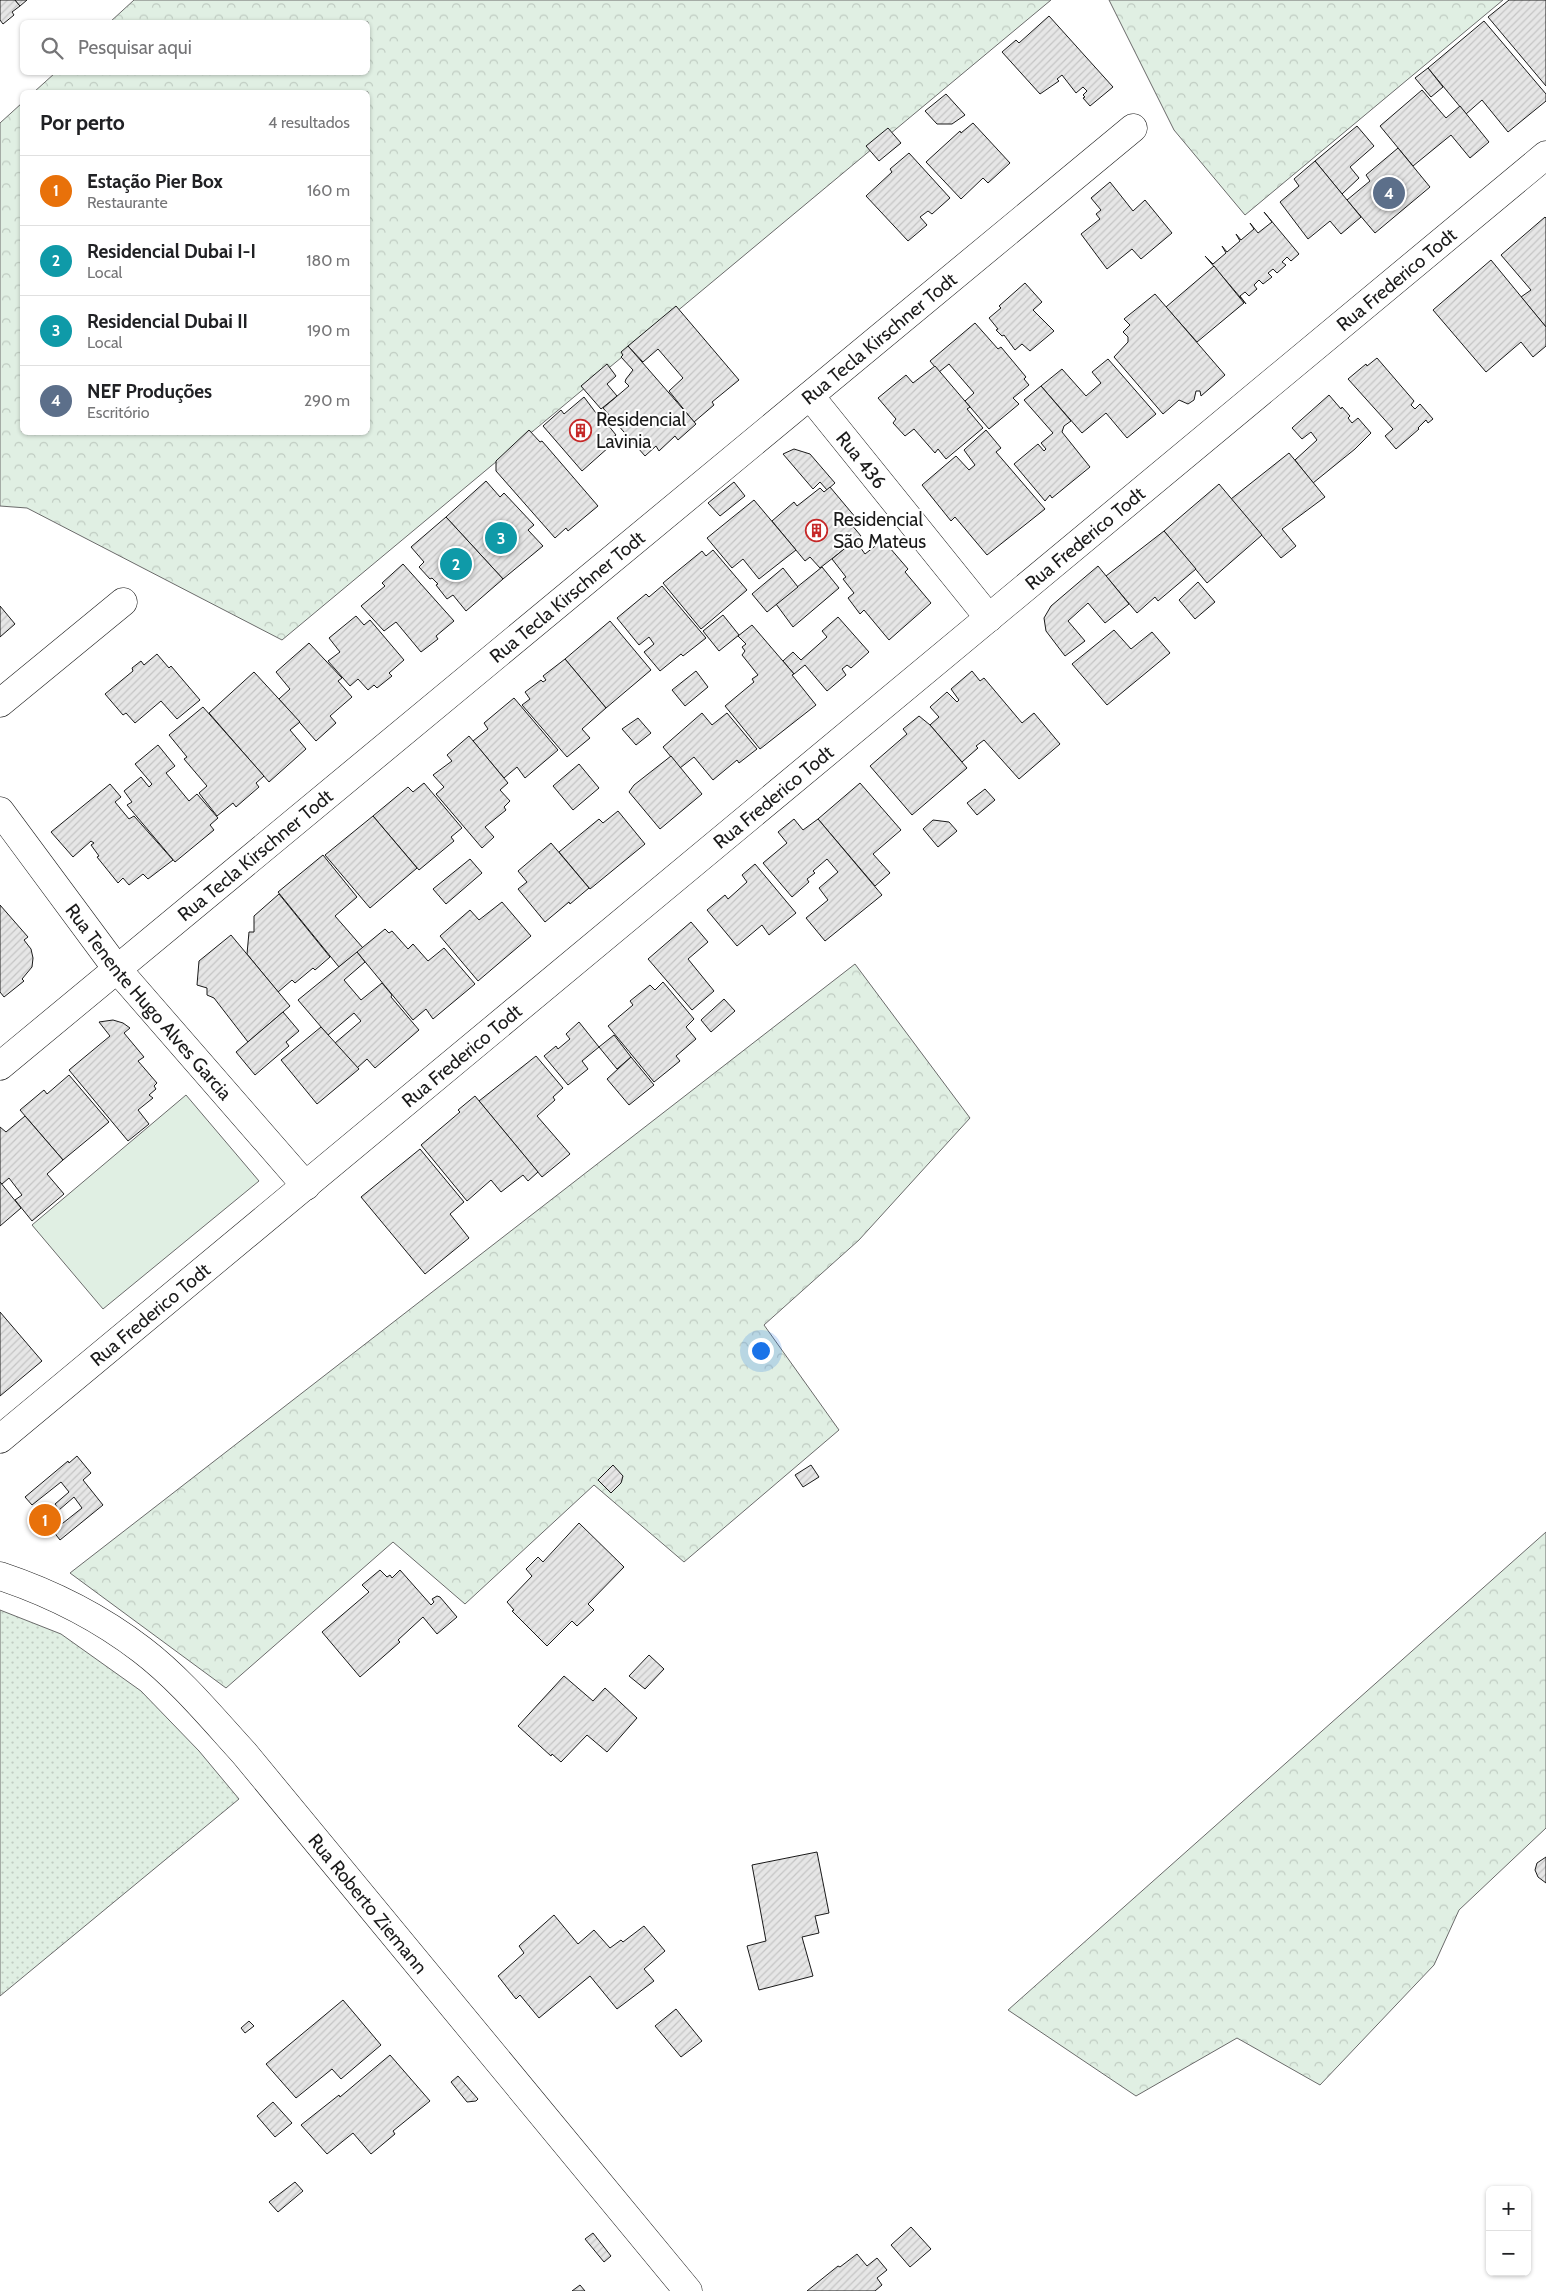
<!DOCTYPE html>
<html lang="pt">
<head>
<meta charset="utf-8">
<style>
	body { margin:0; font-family:Cabin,sans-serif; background:#f6f6f6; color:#202124 }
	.controls { position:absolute; right:15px; bottom:15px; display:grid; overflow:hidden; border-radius:8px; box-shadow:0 1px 4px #0004 }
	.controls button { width:45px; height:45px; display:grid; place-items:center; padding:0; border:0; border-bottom:1px solid #e0e0e0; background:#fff; color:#202124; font:25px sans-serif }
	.you { position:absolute; left:760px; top:1350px; width:18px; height:18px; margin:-12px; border:4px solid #fff; border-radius:50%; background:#1a73e8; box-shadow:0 0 0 8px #1a73e833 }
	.badge { display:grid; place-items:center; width:32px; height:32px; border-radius:50%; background:#d93025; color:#fff; font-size:16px; font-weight:700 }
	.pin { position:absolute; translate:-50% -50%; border:2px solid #fff; box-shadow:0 1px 5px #0006 }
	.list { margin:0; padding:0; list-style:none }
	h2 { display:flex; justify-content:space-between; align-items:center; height:65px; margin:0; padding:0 20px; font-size:21px }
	h2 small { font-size:16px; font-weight:400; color:#757577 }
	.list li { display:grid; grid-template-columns:32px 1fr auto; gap:15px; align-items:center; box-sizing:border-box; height:70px; padding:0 20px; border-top:1px solid #e0e0e0 }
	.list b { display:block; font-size:19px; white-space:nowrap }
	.list p { margin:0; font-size:16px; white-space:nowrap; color:#757577 }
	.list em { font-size:16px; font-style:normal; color:#757577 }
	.icon { flex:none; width:28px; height:28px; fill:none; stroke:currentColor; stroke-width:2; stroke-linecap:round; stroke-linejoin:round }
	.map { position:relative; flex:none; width:1546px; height:2291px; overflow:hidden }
	.search { position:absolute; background:#fff; box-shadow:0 1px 4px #0004; left:20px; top:20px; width:350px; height:55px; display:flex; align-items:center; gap:12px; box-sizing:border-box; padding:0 18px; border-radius:8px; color:#757577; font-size:19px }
	.panel { position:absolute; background:#fff; box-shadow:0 1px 4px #0004; left:20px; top:90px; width:350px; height:345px; border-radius:8px }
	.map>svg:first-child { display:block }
	.grass { fill:url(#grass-dots); stroke:#6a6a6a }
	.forest { fill:url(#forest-crowns); stroke:#6a6a6a }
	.pitch { fill:#e0efe3; stroke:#6a6a6a }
	.building { fill:url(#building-hatch); stroke:#1a1a1a }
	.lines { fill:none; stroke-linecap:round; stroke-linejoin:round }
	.street-casing { stroke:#1a1a1a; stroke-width:29 }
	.secondary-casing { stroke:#1a1a1a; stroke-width:29 }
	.street { stroke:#fff; stroke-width:28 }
	.secondary { stroke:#fff; stroke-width:28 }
	.labels { text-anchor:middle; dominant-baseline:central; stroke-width:4; stroke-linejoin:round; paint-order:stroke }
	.street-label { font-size:19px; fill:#1a1a1a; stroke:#fff }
	.poi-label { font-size:19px; fill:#1a1a1a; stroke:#fff; text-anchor:start }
</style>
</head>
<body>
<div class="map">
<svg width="1546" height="2291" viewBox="0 0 1546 2291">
	<defs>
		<pattern id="grass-dots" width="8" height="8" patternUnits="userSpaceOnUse" patternTransform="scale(1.25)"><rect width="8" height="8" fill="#e0efe3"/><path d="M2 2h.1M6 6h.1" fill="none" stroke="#c0ccc2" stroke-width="1.8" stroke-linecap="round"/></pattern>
		<pattern id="forest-crowns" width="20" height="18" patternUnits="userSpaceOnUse" patternTransform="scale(1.25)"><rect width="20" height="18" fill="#e0efe3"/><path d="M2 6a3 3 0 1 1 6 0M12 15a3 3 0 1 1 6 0" fill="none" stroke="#c0ccc2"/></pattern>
		<pattern id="building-hatch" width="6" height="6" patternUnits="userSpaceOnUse" patternTransform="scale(1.25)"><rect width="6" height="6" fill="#e6e6e6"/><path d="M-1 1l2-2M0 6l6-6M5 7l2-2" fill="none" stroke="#c5c5c5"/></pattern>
	</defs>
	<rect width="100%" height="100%" fill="#fff"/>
	<polygon class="grass" points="0,1610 61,1634 141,1691 199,1751 239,1799 0,1996"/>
	<g class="forest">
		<polygon points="134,0 1051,0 282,640 27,508 0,506 0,123 22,103 22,432 368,432 368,92 34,92 55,73 368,72 368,22 110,22"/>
		<polygon points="1109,0 1503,0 1245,215 1174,130"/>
		<polygon points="855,964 970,1118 859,1240 764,1325 839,1430 684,1562 594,1485 465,1604 393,1542 226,1688 70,1573"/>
		<polygon points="1546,1532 1546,1828 1459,1910 1434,1965 1320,2085 1237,2038 1136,2096 1008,2010"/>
	</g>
	<polygon class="pitch" points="186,1095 259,1181 103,1309 32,1225"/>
	<g class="building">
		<polygon points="0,0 15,0 20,6 12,12 14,15 3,24 0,20"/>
		<polygon points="15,0 27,0 20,6"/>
		<polygon points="1509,0 1546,0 1546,86 1488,17"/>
		<polygon points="1049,16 1113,87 1090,106 1083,98 1085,97 1083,95 1087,91 1083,87 1076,93 1062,75 1057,79 1059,81 1040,94 1002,52 1016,40 1019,43"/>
		<polygon points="1484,21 1546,94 1546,101 1508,132 1482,100 1466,114 1428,68"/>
		<polygon points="1428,68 1443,87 1431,97 1415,78"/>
		<polygon points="1422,90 1446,118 1460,106 1489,142 1470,158 1451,135 1413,166 1380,126"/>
		<polygon points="946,94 965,115 952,124 937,124 925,111"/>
		<polygon points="973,123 1010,163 988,183 983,178 961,199 926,162 960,131 961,133"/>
		<polygon points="1357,126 1374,146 1350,167 1359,178 1342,194 1315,161"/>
		<polygon points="888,128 901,143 879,161 866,146"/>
		<polygon points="1398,148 1430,187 1375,233 1347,200 1370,181 1366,175"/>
		<polygon points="909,153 950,198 932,214 928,211 920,217 927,225 908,241 866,196 892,172 890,169"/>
		<polygon points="1315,161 1361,217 1341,234 1330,221 1308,239 1280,202 1299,186 1294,179"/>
		<polygon points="1110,182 1133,211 1145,200 1172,233 1141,259 1132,249 1107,269 1081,234 1100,219 1096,214 1101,210 1091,198"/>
		<polygon points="1264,212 1299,254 1291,261 1287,257 1282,262 1286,265 1277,273 1273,269 1268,273 1272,277 1263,284 1259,280 1254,285 1257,289 1249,296 1245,292 1240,296 1246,304 1205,256 1213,264 1226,253 1222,246 1227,252 1240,241 1236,234 1241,240 1254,229 1250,223 1258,233 1272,222"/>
		<polygon points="1545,217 1546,218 1546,327 1521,297 1531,290 1501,255"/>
		<polygon points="1491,260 1546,327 1546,346 1533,357 1521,342 1486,372 1433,310"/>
		<polygon points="1214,266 1244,303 1197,342 1166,307"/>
		<polygon points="1025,283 1042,302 1033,310 1054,331 1030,351 1022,344 1015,350 1004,335 1002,336 996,330 998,329 989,318 1001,308 999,306"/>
		<polygon points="1155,294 1225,375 1201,396 1200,391 1196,391 1194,400 1188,404 1179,400 1163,414 1114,357 1128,342 1128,337 1123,332 1130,325 1124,319"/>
		<polygon points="676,306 739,380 712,402 714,405 694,422 669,391 683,378 658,349 643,362 628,346"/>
		<polygon points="975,323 998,349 1001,347 1026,377 1024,379 1029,385 1013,398 1019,404 989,429 965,401 974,393 949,364 939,372 930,361"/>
		<polygon points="628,346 696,424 678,440 675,436 659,451 656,446 645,456 603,408 629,386 625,382 626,379 633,370 621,357 623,355 621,352"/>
		<polygon points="1377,358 1414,401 1411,405 1415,409 1420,404 1433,419 1428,423 1426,420 1418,428 1419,429 1396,449 1385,436 1393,429 1348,379 1366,364 1367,366"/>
		<polygon points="1108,359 1156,414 1127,438 1106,413 1082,433 1041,386 1062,369 1086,396 1101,383 1092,372"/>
		<polygon points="607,364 616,376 607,384 617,396 601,409 581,386"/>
		<polygon points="935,366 970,407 967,409 983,428 946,459 938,449 935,453 914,429 905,436 893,423 896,419 878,398 906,375 913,383"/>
		<polygon points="1041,386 1071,421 1064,426 1062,432 1090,467 1052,498 1050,495 1045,501 1014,464 1038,444 1044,451 1046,449 1041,443 1053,433 1024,400"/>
		<polygon points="1329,395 1341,409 1342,407 1350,416 1348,418 1352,423 1358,418 1371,433 1355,449 1313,483 1295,460 1317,440 1311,432 1302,439 1292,428"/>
		<polygon points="584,397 602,421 604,420 616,435 606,443 609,447 582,471 543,426 561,410 564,414"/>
		<polygon points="529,430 540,442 542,441 598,506 568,531 566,528 555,538 496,471 496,461"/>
		<polygon points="986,430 1001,448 996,452 1045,509 987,555 955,517 951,521 922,485 956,456 969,470 975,465 964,450"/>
		<polygon points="794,449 810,454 835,483 827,490 820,482 813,489 783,454"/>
		<polygon points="1289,453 1325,497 1282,529 1296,546 1281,558 1231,499"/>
		<polygon points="486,481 500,497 504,493 534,525 528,530 543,546 503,579 446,517"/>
		<polygon points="734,482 745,496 720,516 708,503"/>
		<polygon points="1219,484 1262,535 1207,583 1164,531"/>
		<polygon points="830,487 856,518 851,524 861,536 820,568 810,557 805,561 772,521 794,502 797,506 820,488 824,492"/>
		<polygon points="754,500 796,550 759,579 743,559 732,568 707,538"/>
		<polygon points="446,517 503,579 466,611 453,595 447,599 436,585 438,584 432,578 430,579 419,567 424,562 411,547"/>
		<polygon points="1164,531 1196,569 1158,601 1155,597 1137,613 1106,576"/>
		<polygon points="855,540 865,554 883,540 908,569 905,572 931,603 889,640 864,610 860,614 848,598 854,593 843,579 846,577 832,559"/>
		<polygon points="713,550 747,590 701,629 663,583 702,551 706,556"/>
		<polygon points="403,564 454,621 436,636 438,639 421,652 396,622 384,631 361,606 385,586 382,583"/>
		<polygon points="1098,566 1129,604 1105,623 1088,603 1068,621 1085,641 1065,656 1046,631 1044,618 1051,606"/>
		<polygon points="822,567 839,588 793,627 776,604"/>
		<polygon points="783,568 798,587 767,612 752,594"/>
		<polygon points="1198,582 1215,602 1195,619 1179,600"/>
		<polygon points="662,586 706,638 683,656 681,654 660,671 644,652 654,644 649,637 639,645 617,618 646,594 649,597"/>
		<polygon points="0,606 15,624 0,637"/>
		<polygon points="723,615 739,635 719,651 703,631"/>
		<polygon points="356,616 364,625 370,620 404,660 389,673 392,676 377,688 374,685 368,690 358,679 350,686 328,661 340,652 329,638"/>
		<polygon points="838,617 869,652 851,668 847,665 842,669 846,675 827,691 805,665 794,674 783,661 793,652 801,660 827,637 822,631"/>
		<polygon points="610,621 651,670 606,708 565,659"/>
		<polygon points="752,625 794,674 792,675 816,705 760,749 725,706 754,682 752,679 758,675 742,655 745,651 742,647 746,644 738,636"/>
		<polygon points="1114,630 1131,649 1152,632 1170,653 1107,705 1072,664"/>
		<polygon points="309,643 342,678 338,681 352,697 330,716 336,723 316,741 279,699 290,689 276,672"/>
		<polygon points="157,654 169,668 171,666 200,700 177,719 161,701 135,723 126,713 123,715 105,694 133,671 132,668 141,661 144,665"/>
		<polygon points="565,659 606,708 582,729 590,738 567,757 522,705 530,699 525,692 541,680 543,682 546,680 543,676"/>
		<polygon points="696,671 708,687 685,706 672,690"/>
		<polygon points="972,671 980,681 984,678 1022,723 1034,713 1060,744 1019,779 984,740 976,746 978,748 962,762 930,725 939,717 930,707 947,692 957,702 959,700 951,689"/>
		<polygon points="254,672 300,722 290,730 306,749 269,782 209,713"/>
		<polygon points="514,698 558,750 525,778 517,767 504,778 473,741 488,729 484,723"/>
		<polygon points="203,707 264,776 256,783 259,787 236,807 233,803 217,816 199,793 207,786 184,759 187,757 169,735"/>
		<polygon points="702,713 712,725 727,713 757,749 739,763 737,760 713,780 694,757 680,768 663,747"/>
		<polygon points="919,716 930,725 967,768 912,815 870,766 907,734 903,729"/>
		<polygon points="638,718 651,733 636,745 622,729"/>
		<polygon points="469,736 508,783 500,790 510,801 504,807 506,810 485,827 494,837 482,848 436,794 444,787 433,775 452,761 447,755"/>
		<polygon points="158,745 175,766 166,773 189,801 197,794 218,818 210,825 214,830 175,862 127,805 132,802 124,791 141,777 149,787 152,784 135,764"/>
		<polygon points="671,756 702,794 660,829 629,792 634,785"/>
		<polygon points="579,764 599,788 573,810 553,786"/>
		<polygon points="424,783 462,828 451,837 454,841 419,870 373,816 408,787 413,792"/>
		<polygon points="860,783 901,830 873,854 890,873 875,886 818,819"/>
		<polygon points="110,784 121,797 115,802 129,819 134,816 173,860 148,879 143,874 129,885 123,878 118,883 97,857 99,856 91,845 94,843 91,841 73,857 51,832"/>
		<polygon points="985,789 995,800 977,815 967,803"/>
		<polygon points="618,811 645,844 590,889 559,852 599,819 603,823"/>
		<polygon points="373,816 417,868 370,908 325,855"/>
		<polygon points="794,819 803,830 818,819 882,895 825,941 806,918 828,900 819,888 838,872 827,859 813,871 815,873 807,879 809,882 792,897 763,863 787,843 778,832"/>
		<polygon points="933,820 949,822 957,831 938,847 923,829"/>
		<polygon points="551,843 589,888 570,904 569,902 545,922 518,889 527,882 518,871"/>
		<polygon points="323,855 357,897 335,916 363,948 339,967 278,892"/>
		<polygon points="470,859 482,873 446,904 433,889"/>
		<polygon points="755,864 796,913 769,935 762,925 737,946 707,910 725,895 728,899 747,882 742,875"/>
		<polygon points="279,894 330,957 315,970 313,968 295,983 292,980 278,992 247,954 249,932 254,932 254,916"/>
		<polygon points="502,902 531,936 478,981 440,936 470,910 479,920"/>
		<polygon points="0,905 28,937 24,940 31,949 33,958 32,967 22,979 24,981 4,997 0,992"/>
		<polygon points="691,922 708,942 688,959 714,991 692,1010 648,959"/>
		<polygon points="385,929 389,933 392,931 408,949 413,944 428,961 444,948 475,984 433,1019 426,1009 413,1020 357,952"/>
		<polygon points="231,935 290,1006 248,1042 214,998 207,995 207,988 197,985 199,961"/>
		<polygon points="357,952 365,962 344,980 361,1000 382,983 392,995 391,997 419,1030 375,1068 367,1059 357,1068 335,1043 361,1021 354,1013 328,1035 298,1000"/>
		<polygon points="663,982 694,1019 686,1027 696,1039 676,1056 680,1061 654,1082 608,1026 633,1005 630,1001 650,985 655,990"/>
		<polygon points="724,999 735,1011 711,1032 701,1020"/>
		<polygon points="283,1012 299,1031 286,1042 289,1046 255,1075 236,1052"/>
		<polygon points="113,1020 123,1023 130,1028 124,1033 144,1057 138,1061 157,1083 154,1086 156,1089 149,1095 153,1098 138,1110 149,1124 128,1141 69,1070 110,1036 99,1022"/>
		<polygon points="579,1022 599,1047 582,1061 588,1069 568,1085 544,1056 556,1046 558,1049 570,1039 566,1034"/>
		<polygon points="321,1027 359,1069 317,1104 281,1060"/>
		<polygon points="614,1035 631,1057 617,1069 599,1047"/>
		<polygon points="536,1056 563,1088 553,1097 555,1100 537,1116 570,1154 542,1177 479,1101"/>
		<polygon points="631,1057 654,1085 629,1105 607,1079"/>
		<polygon points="69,1075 109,1122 63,1160 20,1110 44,1090 47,1094"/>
		<polygon points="475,1096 538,1172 528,1181 523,1175 501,1192 491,1180 467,1201 421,1145 460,1112 458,1110"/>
		<polygon points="25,1116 63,1160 47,1174 64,1194 32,1221 15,1200 22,1195 9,1178 2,1184 0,1182 0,1127 6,1132"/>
		<polygon points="420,1149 464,1202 450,1214 469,1238 425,1274 361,1197"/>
		<polygon points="0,1182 21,1208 0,1226"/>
		<polygon points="0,1312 42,1361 0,1396"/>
		<polygon points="77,1456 91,1473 83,1480 103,1505 60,1540 53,1531 82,1508 74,1497 59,1510 55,1504 69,1492 61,1482 32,1505 25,1497 68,1461 69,1463"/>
		<polygon points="613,1465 623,1476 621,1483 611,1493 598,1480"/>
		<polygon points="811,1465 819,1477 803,1487 795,1475"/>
		<polygon points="579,1523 624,1567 588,1604 594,1610 577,1626 572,1621 547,1646 512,1611 514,1610 507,1602 532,1576 526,1569 538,1557 543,1562"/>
		<polygon points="380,1570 387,1577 390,1575 392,1578 400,1570 431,1605 434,1602 432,1599 437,1596 440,1597 457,1617 437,1634 423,1617 398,1640 400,1642 360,1677 322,1632 369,1592 362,1585"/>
		<polygon points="649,1655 664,1669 645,1689 629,1676"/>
		<polygon points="564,1676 593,1701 605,1688 637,1718 607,1752 587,1735 561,1762 552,1754 551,1756 518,1726"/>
		<polygon points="817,1852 829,1913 815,1916 819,1933 802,1937 813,1976 759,1990 747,1946 766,1941 752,1865"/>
		<polygon points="1546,1857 1546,1883 1538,1877 1535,1870 1537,1863"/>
		<polygon points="554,1915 578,1944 594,1930 610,1948 621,1940 623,1942 644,1926 665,1951 644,1969 654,1981 617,2009 590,1976 539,2018 520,1995 516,1999 498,1976 524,1953 519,1946"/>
		<polygon points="343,2000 381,2045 341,2079 332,2069 296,2098 266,2064"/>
		<polygon points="676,2009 702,2041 681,2057 655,2026"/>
		<polygon points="249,2021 254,2026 245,2033 241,2028"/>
		<polygon points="390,2055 430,2101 393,2131 395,2134 371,2154 353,2133 327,2154 301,2125 339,2095 340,2097"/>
		<polygon points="458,2076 478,2099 476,2101 467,2102 451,2082"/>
		<polygon points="273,2102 292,2123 275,2137 257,2116"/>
		<polygon points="295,2182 303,2191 278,2212 269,2202"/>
		<polygon points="911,2227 931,2249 910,2267 891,2245"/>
		<polygon points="593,2233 611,2256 604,2262 585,2239"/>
		<polygon points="857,2254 867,2266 877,2258 887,2270 877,2278 882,2285 875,2291 807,2291 838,2266 840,2267"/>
		<polygon points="580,2285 585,2291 572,2291"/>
	</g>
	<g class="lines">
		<defs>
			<g id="street">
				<path id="s1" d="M810 396 989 618"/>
				<polyline points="0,703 123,602"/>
				<path id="s2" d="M0 811 117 969 306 1186"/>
				<path id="s3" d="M0 1066 1133 128"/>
				<path id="s4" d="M0 1439 1546 155"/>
			</g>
			<g id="secondary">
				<path id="s5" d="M0 1576C51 1593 99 1617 142 1650 180 1679 212 1718 244 1753L688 2291"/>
			</g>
		</defs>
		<use href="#street" class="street-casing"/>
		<use href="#secondary" class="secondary-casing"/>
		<use href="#street" class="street"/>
		<use href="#secondary" class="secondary"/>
	</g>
	<defs>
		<symbol id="building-ring" viewBox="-11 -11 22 22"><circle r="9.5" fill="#fff" stroke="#c62828" stroke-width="1.5"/><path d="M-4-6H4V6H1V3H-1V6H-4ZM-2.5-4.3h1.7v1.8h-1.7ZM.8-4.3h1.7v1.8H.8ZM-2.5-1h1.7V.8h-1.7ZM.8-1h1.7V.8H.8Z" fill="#c62828"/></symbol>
	</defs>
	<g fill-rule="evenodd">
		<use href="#building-ring" x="568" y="418" width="25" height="25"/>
		<use href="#building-ring" x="804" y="518" width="25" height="25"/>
	</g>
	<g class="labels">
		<g class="street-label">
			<text stroke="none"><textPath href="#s4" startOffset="1815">Rua Frederico Todt</textPath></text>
			<text stroke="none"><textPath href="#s3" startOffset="1141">Rua Tecla Kirschner Todt</textPath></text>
			<text stroke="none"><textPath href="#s1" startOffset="82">Rua 436</textPath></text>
			<text stroke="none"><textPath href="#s4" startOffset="1410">Rua Frederico Todt</textPath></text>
			<text stroke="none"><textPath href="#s3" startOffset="736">Rua Tecla Kirschner Todt</textPath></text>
			<text stroke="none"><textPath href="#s4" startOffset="1005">Rua Frederico Todt</textPath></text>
			<text stroke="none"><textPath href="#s3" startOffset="331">Rua Tecla Kirschner Todt</textPath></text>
			<text stroke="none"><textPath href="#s2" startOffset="242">Rua Tenente Hugo Alves Garcia</textPath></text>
			<text stroke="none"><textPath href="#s4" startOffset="600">Rua Frederico Todt</textPath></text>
			<text stroke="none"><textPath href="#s4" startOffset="195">Rua Frederico Todt</textPath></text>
			<text stroke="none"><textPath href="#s5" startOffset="501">Rua Roberto Ziemann</textPath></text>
		</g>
		<g class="poi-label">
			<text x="596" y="419">Residencial<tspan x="596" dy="22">Lavinia</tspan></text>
			<text x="833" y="519">Residencial<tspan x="833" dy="22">São Mateus</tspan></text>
		</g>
	</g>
</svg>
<div class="controls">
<button>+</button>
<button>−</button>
</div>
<div class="you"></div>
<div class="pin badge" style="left:45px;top:1520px;background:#e8710a">1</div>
<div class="pin badge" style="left:456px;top:564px;background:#0f9aa8">2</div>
<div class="pin badge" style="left:501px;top:538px;background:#0f9aa8">3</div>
<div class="pin badge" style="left:1389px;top:193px;background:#5c6f8a">4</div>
<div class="search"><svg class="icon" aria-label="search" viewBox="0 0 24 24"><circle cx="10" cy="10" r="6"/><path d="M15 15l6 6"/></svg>Pesquisar aqui</div>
<section class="panel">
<h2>Por perto<small>4 resultados</small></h2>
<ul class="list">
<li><span class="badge" style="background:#e8710a">1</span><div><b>Estação Pier Box</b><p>Restaurante</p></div><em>160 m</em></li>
<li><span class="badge" style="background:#0f9aa8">2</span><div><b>Residencial Dubai I-I</b><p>Local</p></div><em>180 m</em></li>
<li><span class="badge" style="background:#0f9aa8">3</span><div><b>Residencial Dubai II</b><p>Local</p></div><em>190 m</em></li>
<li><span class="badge" style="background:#5c6f8a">4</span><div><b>NEF Produções</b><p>Escritório</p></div><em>290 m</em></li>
</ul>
</section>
</div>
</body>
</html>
